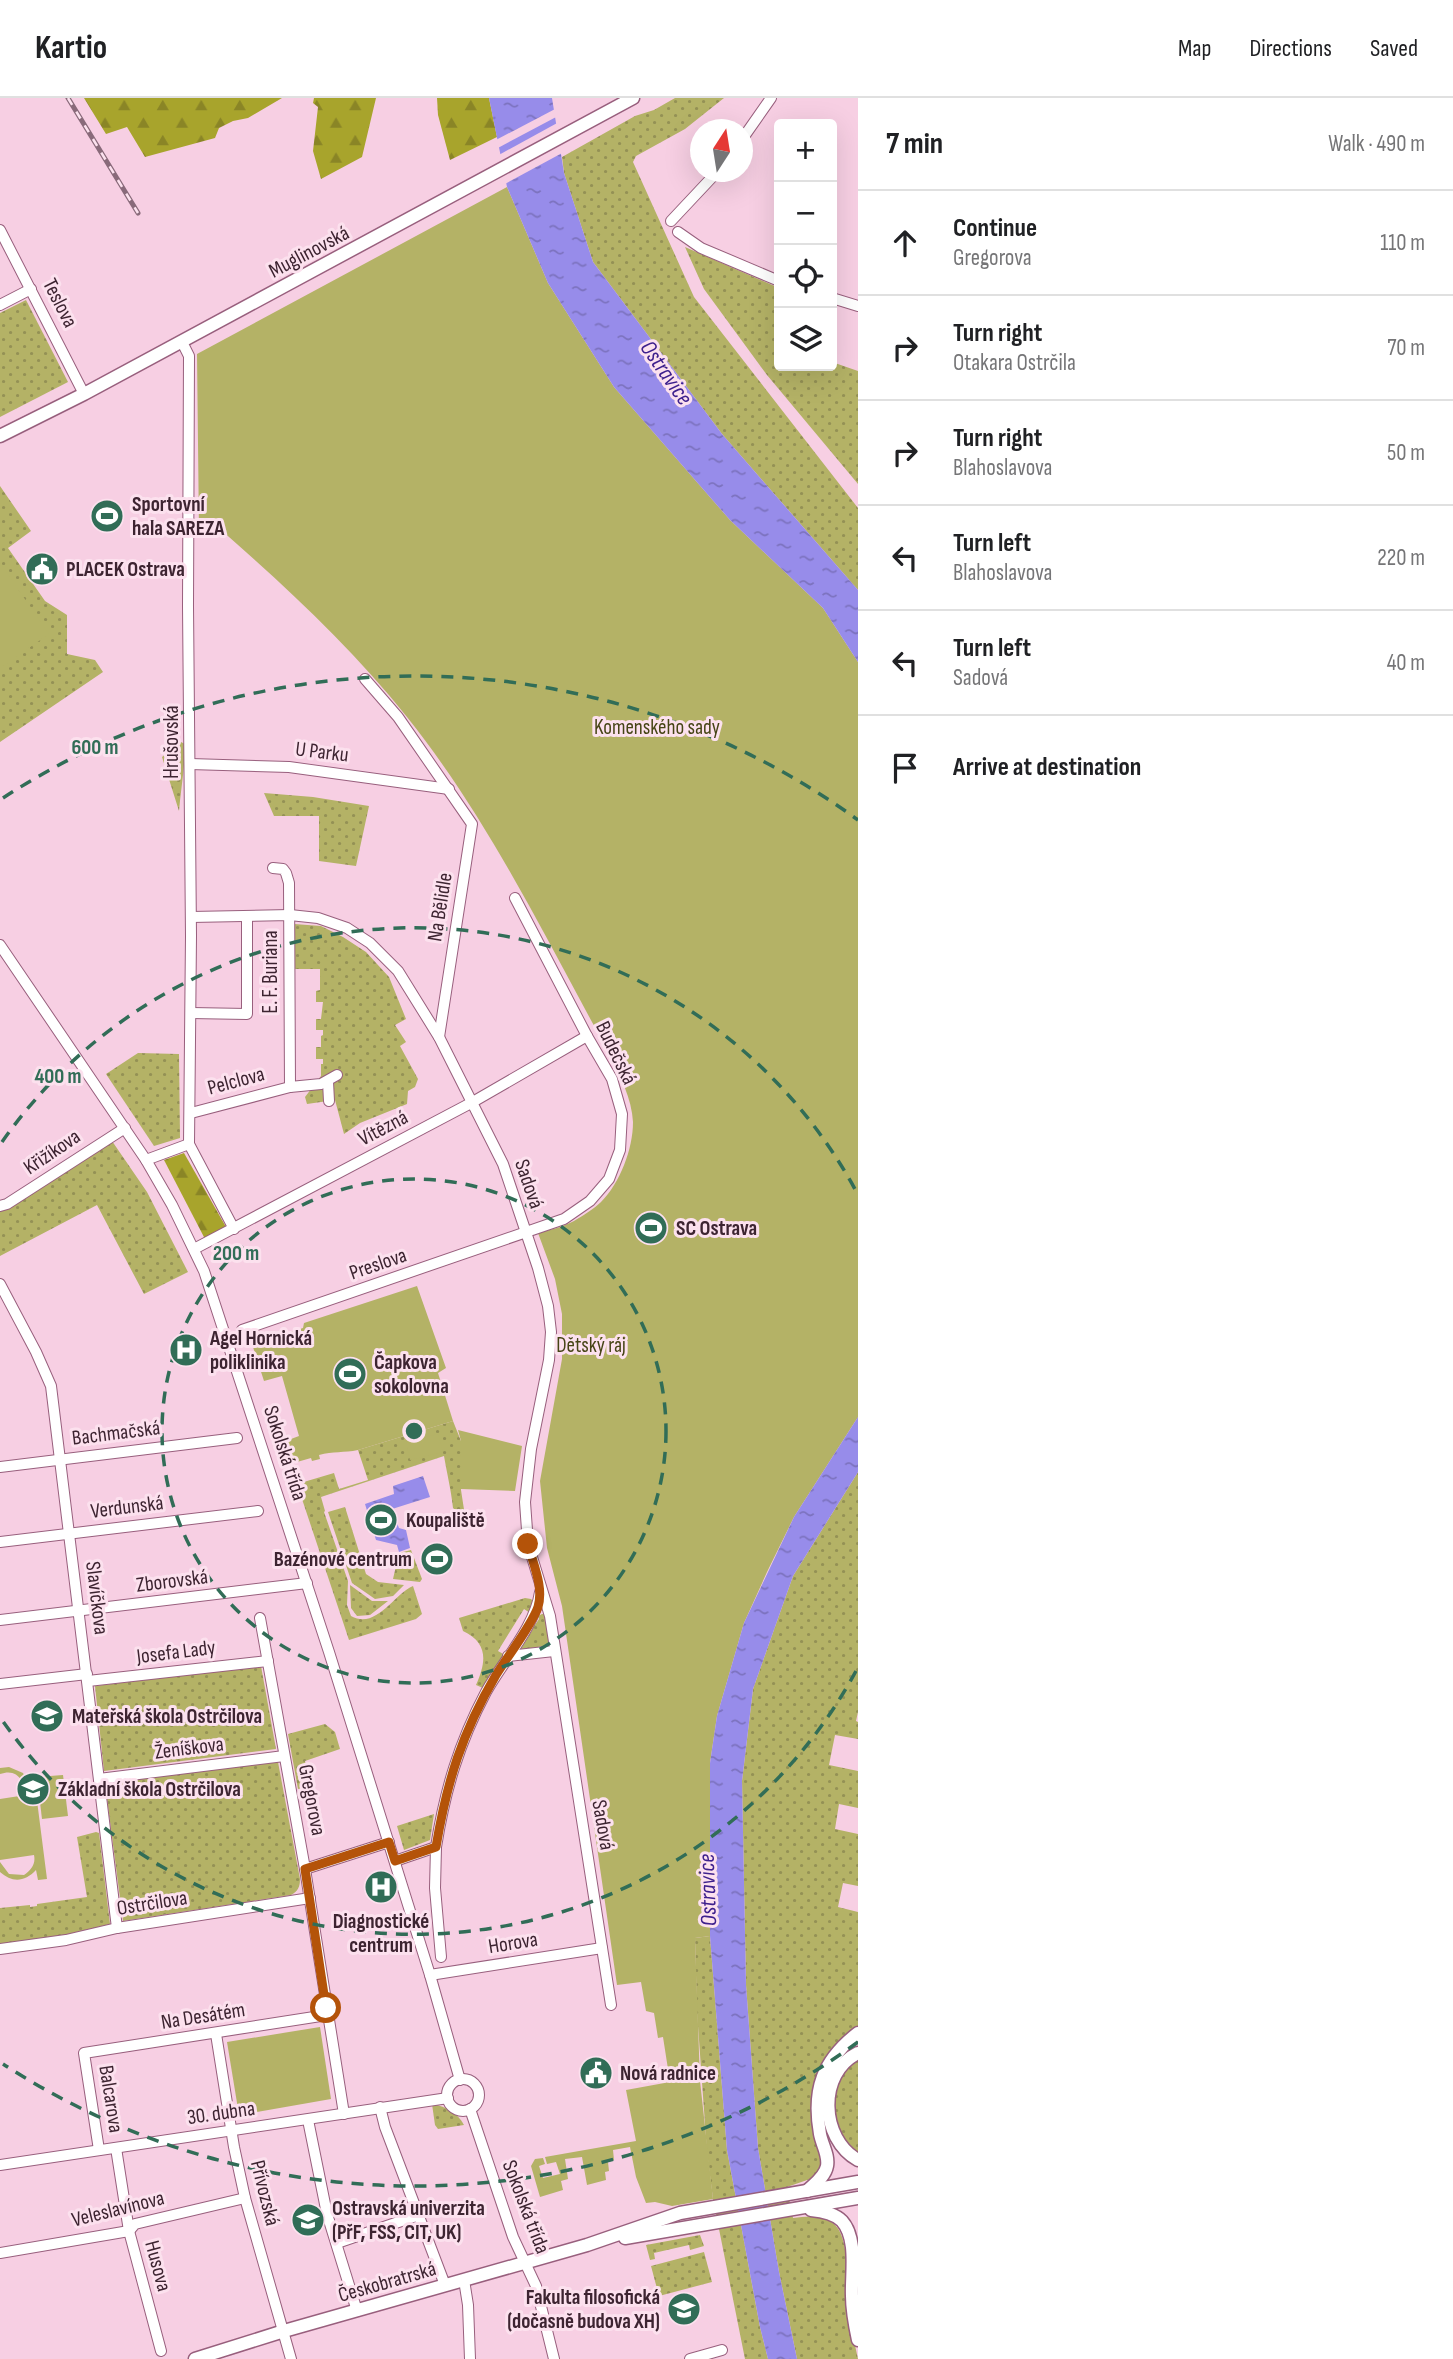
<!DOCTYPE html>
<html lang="en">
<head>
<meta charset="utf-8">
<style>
	body { margin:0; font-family:"Sofia Sans Condensed",sans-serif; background:#f2f2f2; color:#202124 }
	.controls { position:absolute; right:21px; top:21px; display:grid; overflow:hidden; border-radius:7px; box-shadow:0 7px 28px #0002 }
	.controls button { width:63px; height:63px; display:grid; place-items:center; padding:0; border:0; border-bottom:2px solid #e0e0e0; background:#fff; color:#202124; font:35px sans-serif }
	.compass { position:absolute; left:690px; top:21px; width:63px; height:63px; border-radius:50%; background:#fff; box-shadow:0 7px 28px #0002; rotate:12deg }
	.stop { position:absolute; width:21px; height:21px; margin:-16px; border:5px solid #b45309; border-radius:50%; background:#fff }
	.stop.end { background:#b45309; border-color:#fff; box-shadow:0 2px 7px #0008 }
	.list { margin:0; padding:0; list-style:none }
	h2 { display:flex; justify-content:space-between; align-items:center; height:91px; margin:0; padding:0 28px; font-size:30px }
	h2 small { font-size:23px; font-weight:400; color:#757577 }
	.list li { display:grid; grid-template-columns:46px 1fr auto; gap:21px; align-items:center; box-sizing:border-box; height:105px; padding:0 28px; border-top:2px solid #e0e0e0 }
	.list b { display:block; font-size:26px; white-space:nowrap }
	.list p { margin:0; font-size:23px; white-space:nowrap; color:#757577 }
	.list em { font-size:23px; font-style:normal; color:#757577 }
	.icon { flex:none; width:38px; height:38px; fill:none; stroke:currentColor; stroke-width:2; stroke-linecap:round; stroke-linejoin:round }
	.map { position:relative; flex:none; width:858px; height:2261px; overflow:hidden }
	header { display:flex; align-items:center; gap:42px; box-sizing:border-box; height:98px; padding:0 35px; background:#fff; border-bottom:2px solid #e0e0e0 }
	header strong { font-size:33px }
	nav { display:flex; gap:38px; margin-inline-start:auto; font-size:24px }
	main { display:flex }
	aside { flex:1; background:#fff }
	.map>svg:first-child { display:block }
	.grass { fill:url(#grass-dots) }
	.forest { fill:url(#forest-firs) }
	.park { fill:#b4b266 }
	.water { fill:url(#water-ripples) }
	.pier { fill:#f7cfe3 }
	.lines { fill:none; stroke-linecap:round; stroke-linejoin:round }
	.minor-casing { stroke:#985f7d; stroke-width:12 }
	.major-casing { stroke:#985f7d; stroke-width:15 }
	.minor { stroke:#fff; stroke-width:10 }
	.major { stroke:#fff; stroke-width:12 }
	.rail-casing { stroke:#896a7a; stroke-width:5 }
	.rail { stroke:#fce1ee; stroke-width:2.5; stroke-dasharray:8; stroke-linecap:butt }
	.route { stroke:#b45309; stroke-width:9 }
	.ring { fill:none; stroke:#316d57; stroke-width:3.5; stroke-dasharray:12 9 }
	.labels { text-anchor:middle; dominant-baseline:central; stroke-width:6; stroke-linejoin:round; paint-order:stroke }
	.street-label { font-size:21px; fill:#3d2431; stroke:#fce1ee }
	.poi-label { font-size:21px; font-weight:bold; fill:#3d2431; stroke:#fce1ee; text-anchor:start }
	.park-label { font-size:21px; fill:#464415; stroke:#fce1ee }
	.water-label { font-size:23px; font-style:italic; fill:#3e208d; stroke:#fce1ee }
	.centre { fill:#316d57; stroke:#fce1ee; stroke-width:3.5 }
	.ring-label { font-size:21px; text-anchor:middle; font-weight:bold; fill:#316d57; stroke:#fce1ee; stroke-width:6; stroke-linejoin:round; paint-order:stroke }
</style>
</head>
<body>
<header>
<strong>Kartio</strong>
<nav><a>Map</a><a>Directions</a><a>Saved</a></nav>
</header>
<main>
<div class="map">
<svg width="858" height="2261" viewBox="0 0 858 2261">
	<defs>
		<pattern id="grass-dots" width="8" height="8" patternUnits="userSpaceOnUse" patternTransform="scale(1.75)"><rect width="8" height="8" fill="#b4b266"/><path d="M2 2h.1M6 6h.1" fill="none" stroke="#949155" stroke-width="1.8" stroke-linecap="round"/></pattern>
		<pattern id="forest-firs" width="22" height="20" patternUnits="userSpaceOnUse" patternTransform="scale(1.75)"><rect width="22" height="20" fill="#a8a42c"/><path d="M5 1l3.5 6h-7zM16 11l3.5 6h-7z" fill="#8a8526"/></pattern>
		<pattern id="water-ripples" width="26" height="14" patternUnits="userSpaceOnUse" patternTransform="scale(1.75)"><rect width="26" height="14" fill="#978cea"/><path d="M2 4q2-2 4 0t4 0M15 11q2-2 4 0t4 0" fill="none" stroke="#7c72be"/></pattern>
	</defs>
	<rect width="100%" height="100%" fill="#f7cfe3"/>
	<g class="grass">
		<polygon points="675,0 724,0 685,31 636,58 633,64 694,199 858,410 858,492 722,336 593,164 564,75 562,59 635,18 654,12"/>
		<polygon points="685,149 779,190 779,268 832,268 832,264 858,273 858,386 767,277 704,191"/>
		<polygon points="26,202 68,284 0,319 0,215"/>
		<polygon points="0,388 31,433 8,450 45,503 67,517 67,556 95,562 103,574 0,644"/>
		<path d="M181 644 185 646C185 669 181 690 179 713L162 659Z"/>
		<polygon points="264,695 313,699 369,708 356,768 319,763 319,718 274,718"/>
		<polygon points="294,826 321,828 343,839 366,854 389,879 406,921 395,927 406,944 400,948 418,981 415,989 408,993 407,1006 360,1025 344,1036 335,1002 307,1006 305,999 321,978 321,966 323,966 323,961 316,961 316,949 321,949 321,938 323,937 323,932 316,932 316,921 321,921 323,904 316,904 316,893 320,892 320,871 293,871"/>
		<polygon points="138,955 179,956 180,1040 154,1048 106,976"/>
		<polygon points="112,1043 147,1094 188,1174 144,1196 97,1107 0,1158 0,1113 9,1111"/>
		<path d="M453 1323 461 1343V1392L465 1418 463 1419 453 1410C451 1391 447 1376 444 1358L321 1399 325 1413 324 1414 348 1483 347 1507 351 1518C376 1532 393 1497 413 1488L422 1516 416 1521 349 1542 297 1386 334 1375 339 1391 368 1382 358 1352Z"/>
		<path d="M858 1374V1614L856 1623 858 1624V1641L835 1637 829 1667 858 1673V1710L839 1706 835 1731 858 1736V1788L843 1785 838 1809 858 1814V1930L846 1939 812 2021 821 2059V2069L813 2080 787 2089 793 2120C808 2118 824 2116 835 2127 851 2143 845 2185 848 2207 850 2225 854 2243 858 2261H797L779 2174 758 2050 746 1887 742 1683 753 1591 793 1478Z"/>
		<polygon points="345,1409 366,1476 378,1484 404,1487 393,1498 375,1501 352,1485 328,1414"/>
		<polygon points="411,1452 422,1481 420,1484 393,1481 399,1455"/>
		<polygon points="350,1487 372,1503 388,1503 370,1517 357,1518 351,1510"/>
		<path d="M525 1500 531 1501 534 1504 530 1515 524 1511 498 1553 505 1557 483 1590 476 1587C486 1565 489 1545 463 1533L459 1520Z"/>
		<polygon points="542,1516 545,1516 550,1547 519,1552 518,1548 522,1549 533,1531 533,1526 535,1527 539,1521 538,1518"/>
		<polygon points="261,1568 276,1651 104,1673 95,1588"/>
		<polygon points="325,1626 335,1634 340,1651 305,1663 311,1688 298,1691 288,1636"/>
		<path d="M278 1664 300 1781C300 1789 298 1793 291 1797L123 1823 105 1685Z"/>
		<polygon points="434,1716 430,1742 404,1752 397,1728"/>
		<polygon points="96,1734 99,1735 110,1826 56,1839 0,1847 0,1810 30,1807 30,1809 37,1808 37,1806 87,1799 77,1739"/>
		<polygon points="710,1838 727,2052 760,2229 768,2261 745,2261 713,2101 707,2054 697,1914 695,1840"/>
		<path d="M858 1961V2054C823 2027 826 1988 858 1961Z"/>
		<path d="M432 2006C445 2008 458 2015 464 2027L438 2031 435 2027Z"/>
		<polygon points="700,2137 704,2148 690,2152 689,2147 654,2155 655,2161 650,2162 646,2147"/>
		<polygon points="704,2154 712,2184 659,2198 651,2168"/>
	</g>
	<g class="forest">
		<polygon points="84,0 282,0 248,20 233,23 219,30 215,40 145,59 127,29 106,36"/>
		<polygon points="314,0 376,0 362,59 321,81 313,53 318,9 313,5"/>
		<polygon points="437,0 489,0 497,39 450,62 438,17"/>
		<polygon points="184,1055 226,1129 205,1141 164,1062"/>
	</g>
	<g class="park">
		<path d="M507 89 548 185 614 289 730 422 823 510 858 564V1319L794 1419 767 1474 744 1525 717 1618 710 1665V1838L695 1840 700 1983 713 2101 672 2108 655 2104 646 2105 636 2079 630 2049 613 2052 614 2062 608 2064 609 2073 605 2074 606 2082 587 2087 582 2059 565 2061 568 2081 561 2083 563 2092 540 2099 531 2068 535 2061 543 2060 545 2066 539 2068 543 2080 560 2076 556 2064 547 2066 545 2059 636 2043 626 1992 670 1984 663 1939 658 1940 654 1915 646 1913 641 1884 617 1887 562 1508 547 1450 540 1383 562 1261V1216L555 1181 538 1135C549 1132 563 1129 574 1123 582 1118 594 1111 601 1104 620 1085 633 1051 633 1024 632 1001 620 978 610 957 547 843 490 723 407 619 352 550 287 490 220 431L199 434 197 256Z"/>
		<polygon points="0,465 49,536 0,570"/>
		<path d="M417 1188 446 1270 438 1275 453 1323 358 1352C344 1355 333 1353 319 1357L320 1361 312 1363 311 1360 290 1366 283 1344 299 1338 282 1278 264 1283 252 1246 303 1230 304 1225Z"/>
		<polygon points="458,1332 522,1348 515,1393 461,1391 461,1343"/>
		<polygon points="438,1336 443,1354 410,1362 406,1344"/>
		<path d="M9 1669 23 1675 30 1688 35 1687 47 1781 38 1782 36 1772C25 1784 12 1785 0 1774V1764L9 1776 24 1777C31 1772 36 1766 34 1757L0 1762V1701L26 1697C24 1682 17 1670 0 1676V1670Z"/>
		<polygon points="63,1677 68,1718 42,1721 37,1679"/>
		<polygon points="320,1929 331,2001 239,2017 227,1944"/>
	</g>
	<g class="water">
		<polygon points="489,0 552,0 564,75 593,164 722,336 858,492 858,564 823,510 730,422 614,289 548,185 507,89"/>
		<polygon points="858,1319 858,1374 793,1478 753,1591 742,1683 746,1887 758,2050 779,2174 797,2261 768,2261 760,2229 727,2052 710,1838 710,1665 717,1618 744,1525 794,1419"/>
		<polygon points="423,1378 430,1399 389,1412 391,1420 395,1420 399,1430 406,1432 410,1450 399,1454 397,1447 376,1442 365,1406 394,1396 393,1388"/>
	</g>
	<g class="pier">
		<polygon points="557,10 558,18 496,51 494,43"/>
		<polygon points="559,24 564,54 503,87 497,58"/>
	</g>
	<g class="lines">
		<defs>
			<g id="minor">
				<polyline points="743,40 771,0"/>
				<polyline points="671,123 717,74"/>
				<polyline points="0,132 84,296"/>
				<polyline points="678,134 701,150 779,183"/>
				<polyline points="832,200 858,208"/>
				<polyline points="0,207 31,191"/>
				<polyline points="182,244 189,258 188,508 191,838 189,1046 234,1131"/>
				<polyline points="365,581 398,619 472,726 439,939"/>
				<polyline points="190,666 289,669 449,691"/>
				<polyline points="273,770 283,771 286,775 289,785 290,989"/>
				<polyline points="191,819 290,817 318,820 347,830 370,845 398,873 439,939 503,1066 538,1170 548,1208 551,1234 549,1262 531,1351 525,1404 528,1446 550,1518 611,1907"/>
				<polyline points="0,847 146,1062 172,1107 204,1173 329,1554 430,1877 460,1982"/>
				<polyline points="191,915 247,916 247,818"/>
				<polyline points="328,984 329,1003"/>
				<polyline points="191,1015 290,989 321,986 337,977"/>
				<polyline points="146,1062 189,1046"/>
				<polyline points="0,1108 7,1106 125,1030"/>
				<polyline points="194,1151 471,1005 587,938"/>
				<polyline points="0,1186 36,1254 51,1288 117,1830"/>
				<polyline points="242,1232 564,1121 590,1103 609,1081 620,1052 622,1016 612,981 587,938 515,800"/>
				<polyline points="0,1369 237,1340"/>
				<polyline points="0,1444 258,1413"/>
				<polyline points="260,1520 305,1771 344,2016"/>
				<polyline points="0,1522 307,1485"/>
				<polyline points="508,1558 554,1553"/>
				<polyline points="88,1583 268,1563"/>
				<polyline points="0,1586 87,1576"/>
				<polyline points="99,1681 284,1658"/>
				<polyline points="436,1749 435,1790 441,1859"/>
				<path d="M395 1763 436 1749C445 1692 459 1645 486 1594 503 1563 535 1529 540 1494"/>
				<polyline points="305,1771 389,1744"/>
				<polyline points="0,1851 66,1842 117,1830 310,1800"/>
				<polyline points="430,1877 602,1850"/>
				<polyline points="216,1936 234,2049 245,2100 291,2261"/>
				<circle cx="463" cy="1997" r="16"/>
				<polyline points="380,2009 385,2029 445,2187"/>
				<polyline points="470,2011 513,2139 536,2188 554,2261"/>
				<polyline points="308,2022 327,2116 357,2213"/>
				<polyline points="116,2050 129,2133 161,2253"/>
				<polyline points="99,2052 84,1955 327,1917"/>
				<polyline points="0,2067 448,2000"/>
				<polyline points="337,2145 419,2117"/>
				<polyline points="0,2155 129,2133 135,2126 245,2100"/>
				<polyline points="464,2182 468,2207 470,2261"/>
				<polyline points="690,2261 722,2252"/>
			</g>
			<g id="major">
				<polyline points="0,338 84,296 633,0"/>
				<path d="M858 1955C817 1975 820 2041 858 2062"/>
				<path d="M807 2093C814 2086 825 2079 827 2068 829 2057 822 2047 820 2036 812 1991 823 1962 858 1935"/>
				<path d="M811 2112C822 2113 834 2115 842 2123 858 2141 851 2176 852 2198 852 2213 855 2228 858 2242"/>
				<polyline points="625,2140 858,2100"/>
				<polyline points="195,2261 284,2233 587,2147 680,2115 858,2084"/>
			</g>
		</defs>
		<use href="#minor" class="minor-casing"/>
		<use href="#major" class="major-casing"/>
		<use href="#minor" class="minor"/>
		<use href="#major" class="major"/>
		<defs>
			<polyline id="rail" points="68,0 138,115"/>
		</defs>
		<use href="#rail" class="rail-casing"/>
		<use href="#rail" class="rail"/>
	</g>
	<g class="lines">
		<path class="route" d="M326 1910 305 1771 389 1744 395 1763 436 1749C447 1683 462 1635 496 1577 507 1559 532 1527 538 1509 544 1489 533 1466 528 1446"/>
	</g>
	<g class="ring">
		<circle cx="414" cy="1333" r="252"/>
		<path d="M856 1573A503 503 0 0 1 2 1622M2 1044A503 503 0 0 1 856 1093"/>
		<path d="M858 1944A755 755 0 0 1 3 1966M3 700A755 755 0 0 1 858 722"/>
	</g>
	<defs>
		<symbol id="stadium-disc" viewBox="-11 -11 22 22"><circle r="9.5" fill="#316d57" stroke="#fce1ee"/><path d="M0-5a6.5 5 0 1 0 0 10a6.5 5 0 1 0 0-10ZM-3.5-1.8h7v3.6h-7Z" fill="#fff"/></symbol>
		<symbol id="civic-disc" viewBox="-11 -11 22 22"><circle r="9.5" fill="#316d57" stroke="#fce1ee"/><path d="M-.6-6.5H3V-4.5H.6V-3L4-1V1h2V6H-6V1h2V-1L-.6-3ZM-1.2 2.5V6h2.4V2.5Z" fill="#fff"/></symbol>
		<symbol id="hospital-disc" viewBox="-11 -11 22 22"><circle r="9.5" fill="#316d57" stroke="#fce1ee"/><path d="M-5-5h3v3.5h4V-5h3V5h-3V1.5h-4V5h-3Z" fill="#fff"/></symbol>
		<symbol id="school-disc" viewBox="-11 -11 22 22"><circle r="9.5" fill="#316d57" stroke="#fce1ee"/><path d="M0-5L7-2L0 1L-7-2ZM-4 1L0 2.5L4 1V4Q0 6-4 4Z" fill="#fff"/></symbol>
		<symbol id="university-disc" viewBox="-11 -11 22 22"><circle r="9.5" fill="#316d57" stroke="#fce1ee"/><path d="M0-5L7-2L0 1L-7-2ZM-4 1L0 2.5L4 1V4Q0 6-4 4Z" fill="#fff"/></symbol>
	</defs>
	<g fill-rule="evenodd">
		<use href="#stadium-disc" x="88" y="399" width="38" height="38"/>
		<use href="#civic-disc" x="23" y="452" width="38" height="38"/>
		<use href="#stadium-disc" x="632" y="1111" width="38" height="38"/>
		<use href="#hospital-disc" x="167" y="1233" width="38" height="38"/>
		<use href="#stadium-disc" x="331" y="1257" width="38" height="38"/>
		<use href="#stadium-disc" x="362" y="1403" width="38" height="38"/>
		<use href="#stadium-disc" x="418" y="1442" width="38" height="38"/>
		<use href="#school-disc" x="28" y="1599" width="38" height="38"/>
		<use href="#school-disc" x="14" y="1672" width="38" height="38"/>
		<use href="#hospital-disc" x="362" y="1770" width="38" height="38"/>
		<use href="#civic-disc" x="577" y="1956" width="38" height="38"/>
		<use href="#university-disc" x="289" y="2103" width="38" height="38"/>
		<use href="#university-disc" x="665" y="2192" width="38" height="38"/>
	</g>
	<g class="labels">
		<g class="street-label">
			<text transform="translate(309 154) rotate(-28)">Muglinovská</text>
			<text transform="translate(60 205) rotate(63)">Teslova</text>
			<text transform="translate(171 644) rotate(-90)">Hrušovská</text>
			<text transform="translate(322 654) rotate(7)">U Parku</text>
			<text transform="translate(440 809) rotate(-81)">Na Bělidle</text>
			<text transform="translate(270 874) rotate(-90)">E. F. Buriana</text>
			<text transform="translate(616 955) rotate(64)">Budečská</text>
			<text transform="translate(236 983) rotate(-15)">Pelclova</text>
			<text transform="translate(383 1030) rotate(-28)">Vítězná</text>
			<text transform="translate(52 1054) rotate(-34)">Křižíkova</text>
			<text transform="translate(529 1086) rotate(71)">Sadová</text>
			<text transform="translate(378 1166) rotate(-19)">Preslova</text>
			<text transform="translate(116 1335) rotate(-7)">Bachmačská</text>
			<text transform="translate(285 1355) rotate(72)">Sokolská třída</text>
			<text transform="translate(127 1409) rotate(-7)">Verdunská</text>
			<text transform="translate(172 1483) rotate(-7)">Zborovská</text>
			<text transform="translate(97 1500) rotate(83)">Slavíčkova</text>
			<text transform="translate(176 1554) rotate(-7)">Josefa Lady</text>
			<text transform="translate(189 1650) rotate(-7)">Ženíškova</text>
			<text transform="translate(312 1702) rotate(79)">Gregorova</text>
			<text transform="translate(603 1727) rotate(80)">Sadová</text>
			<text transform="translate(152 1805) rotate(-9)">Ostrčilova</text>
			<text transform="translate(513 1845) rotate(-9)">Horova</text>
			<text transform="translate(203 1918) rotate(-9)">Na Desátém</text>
			<text transform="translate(111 2001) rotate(81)">Balcarova</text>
			<text transform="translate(221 2015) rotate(-8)">30. dubna</text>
			<text transform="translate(265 2095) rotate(76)">Přívozská</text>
			<text transform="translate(526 2109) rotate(69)">Sokolská třída</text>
			<text transform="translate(118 2111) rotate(-14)">Veleslavínova</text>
			<text transform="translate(158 2168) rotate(75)">Husova</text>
			<text transform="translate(387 2184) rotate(-16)">Českobratrská</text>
		</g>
		<g class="poi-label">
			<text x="132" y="406">Sportovní<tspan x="132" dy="24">hala SAREZA</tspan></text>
			<text x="66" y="471">PLACEK Ostrava</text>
			<text x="676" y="1130">SC Ostrava</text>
			<text x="210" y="1240">Agel Hornická<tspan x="210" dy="24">poliklinika</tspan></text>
			<text x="374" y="1264">Čapkova<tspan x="374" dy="24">sokolovna</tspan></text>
			<text x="406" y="1422">Koupaliště</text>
			<text x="412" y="1461" text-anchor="end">Bazénové centrum</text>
			<text x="72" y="1618">Mateřská škola Ostrčilova</text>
			<text x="58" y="1691">Základní škola Ostrčilova</text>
			<text x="381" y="1823" text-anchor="middle">Diagnostické<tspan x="381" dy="24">centrum</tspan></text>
			<text x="620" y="1975">Nová radnice</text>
			<text x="332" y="2110">Ostravská univerzita<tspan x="332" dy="24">(PřF, FSS, CIT, UK)</tspan></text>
			<text x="660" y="2199" text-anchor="end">Fakulta filosofická<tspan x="660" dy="24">(dočasně budova XH)</tspan></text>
		</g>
		<g class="park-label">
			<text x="657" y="629">Komenského sady</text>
			<text x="591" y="1247">Dětský ráj</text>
		</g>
		<g class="water-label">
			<text transform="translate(666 275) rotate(55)">Ostravice</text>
			<text transform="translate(708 1792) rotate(-92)">Ostravice</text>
		</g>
	</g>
	<circle cx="414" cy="1333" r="10" class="centre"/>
	<g class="ring-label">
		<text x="95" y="656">600 m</text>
		<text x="58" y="985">400 m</text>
		<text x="236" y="1162">200 m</text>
	</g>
</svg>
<div class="controls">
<button>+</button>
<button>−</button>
<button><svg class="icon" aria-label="locate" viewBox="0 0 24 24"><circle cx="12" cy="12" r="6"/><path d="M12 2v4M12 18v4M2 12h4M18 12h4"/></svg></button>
<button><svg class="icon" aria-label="layers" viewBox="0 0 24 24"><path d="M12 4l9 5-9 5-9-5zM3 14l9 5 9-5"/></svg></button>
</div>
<svg class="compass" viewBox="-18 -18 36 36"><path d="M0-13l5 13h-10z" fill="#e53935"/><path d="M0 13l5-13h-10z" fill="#757577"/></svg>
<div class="stop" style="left:326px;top:1910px"></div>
<div class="stop end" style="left:528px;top:1446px"></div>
</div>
<aside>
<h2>7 min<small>Walk · 490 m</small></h2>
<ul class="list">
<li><svg class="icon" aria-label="ahead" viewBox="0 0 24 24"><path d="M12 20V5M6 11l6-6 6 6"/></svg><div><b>Continue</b><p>Gregorova</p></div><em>110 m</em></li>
<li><svg class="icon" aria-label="right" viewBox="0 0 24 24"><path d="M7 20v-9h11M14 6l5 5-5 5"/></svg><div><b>Turn right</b><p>Otakara Ostrčila</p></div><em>70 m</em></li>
<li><svg class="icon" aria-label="right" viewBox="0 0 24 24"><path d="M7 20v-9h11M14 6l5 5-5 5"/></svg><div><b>Turn right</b><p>Blahoslavova</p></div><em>50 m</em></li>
<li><svg class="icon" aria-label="left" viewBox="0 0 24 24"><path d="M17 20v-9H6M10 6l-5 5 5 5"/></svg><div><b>Turn left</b><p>Blahoslavova</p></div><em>220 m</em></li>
<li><svg class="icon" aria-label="left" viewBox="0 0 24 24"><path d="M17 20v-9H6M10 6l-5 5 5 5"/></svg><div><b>Turn left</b><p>Sadová</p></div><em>40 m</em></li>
<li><svg class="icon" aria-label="arrive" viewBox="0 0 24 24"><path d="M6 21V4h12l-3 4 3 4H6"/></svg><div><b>Arrive at destination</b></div></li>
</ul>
</aside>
</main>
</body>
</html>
